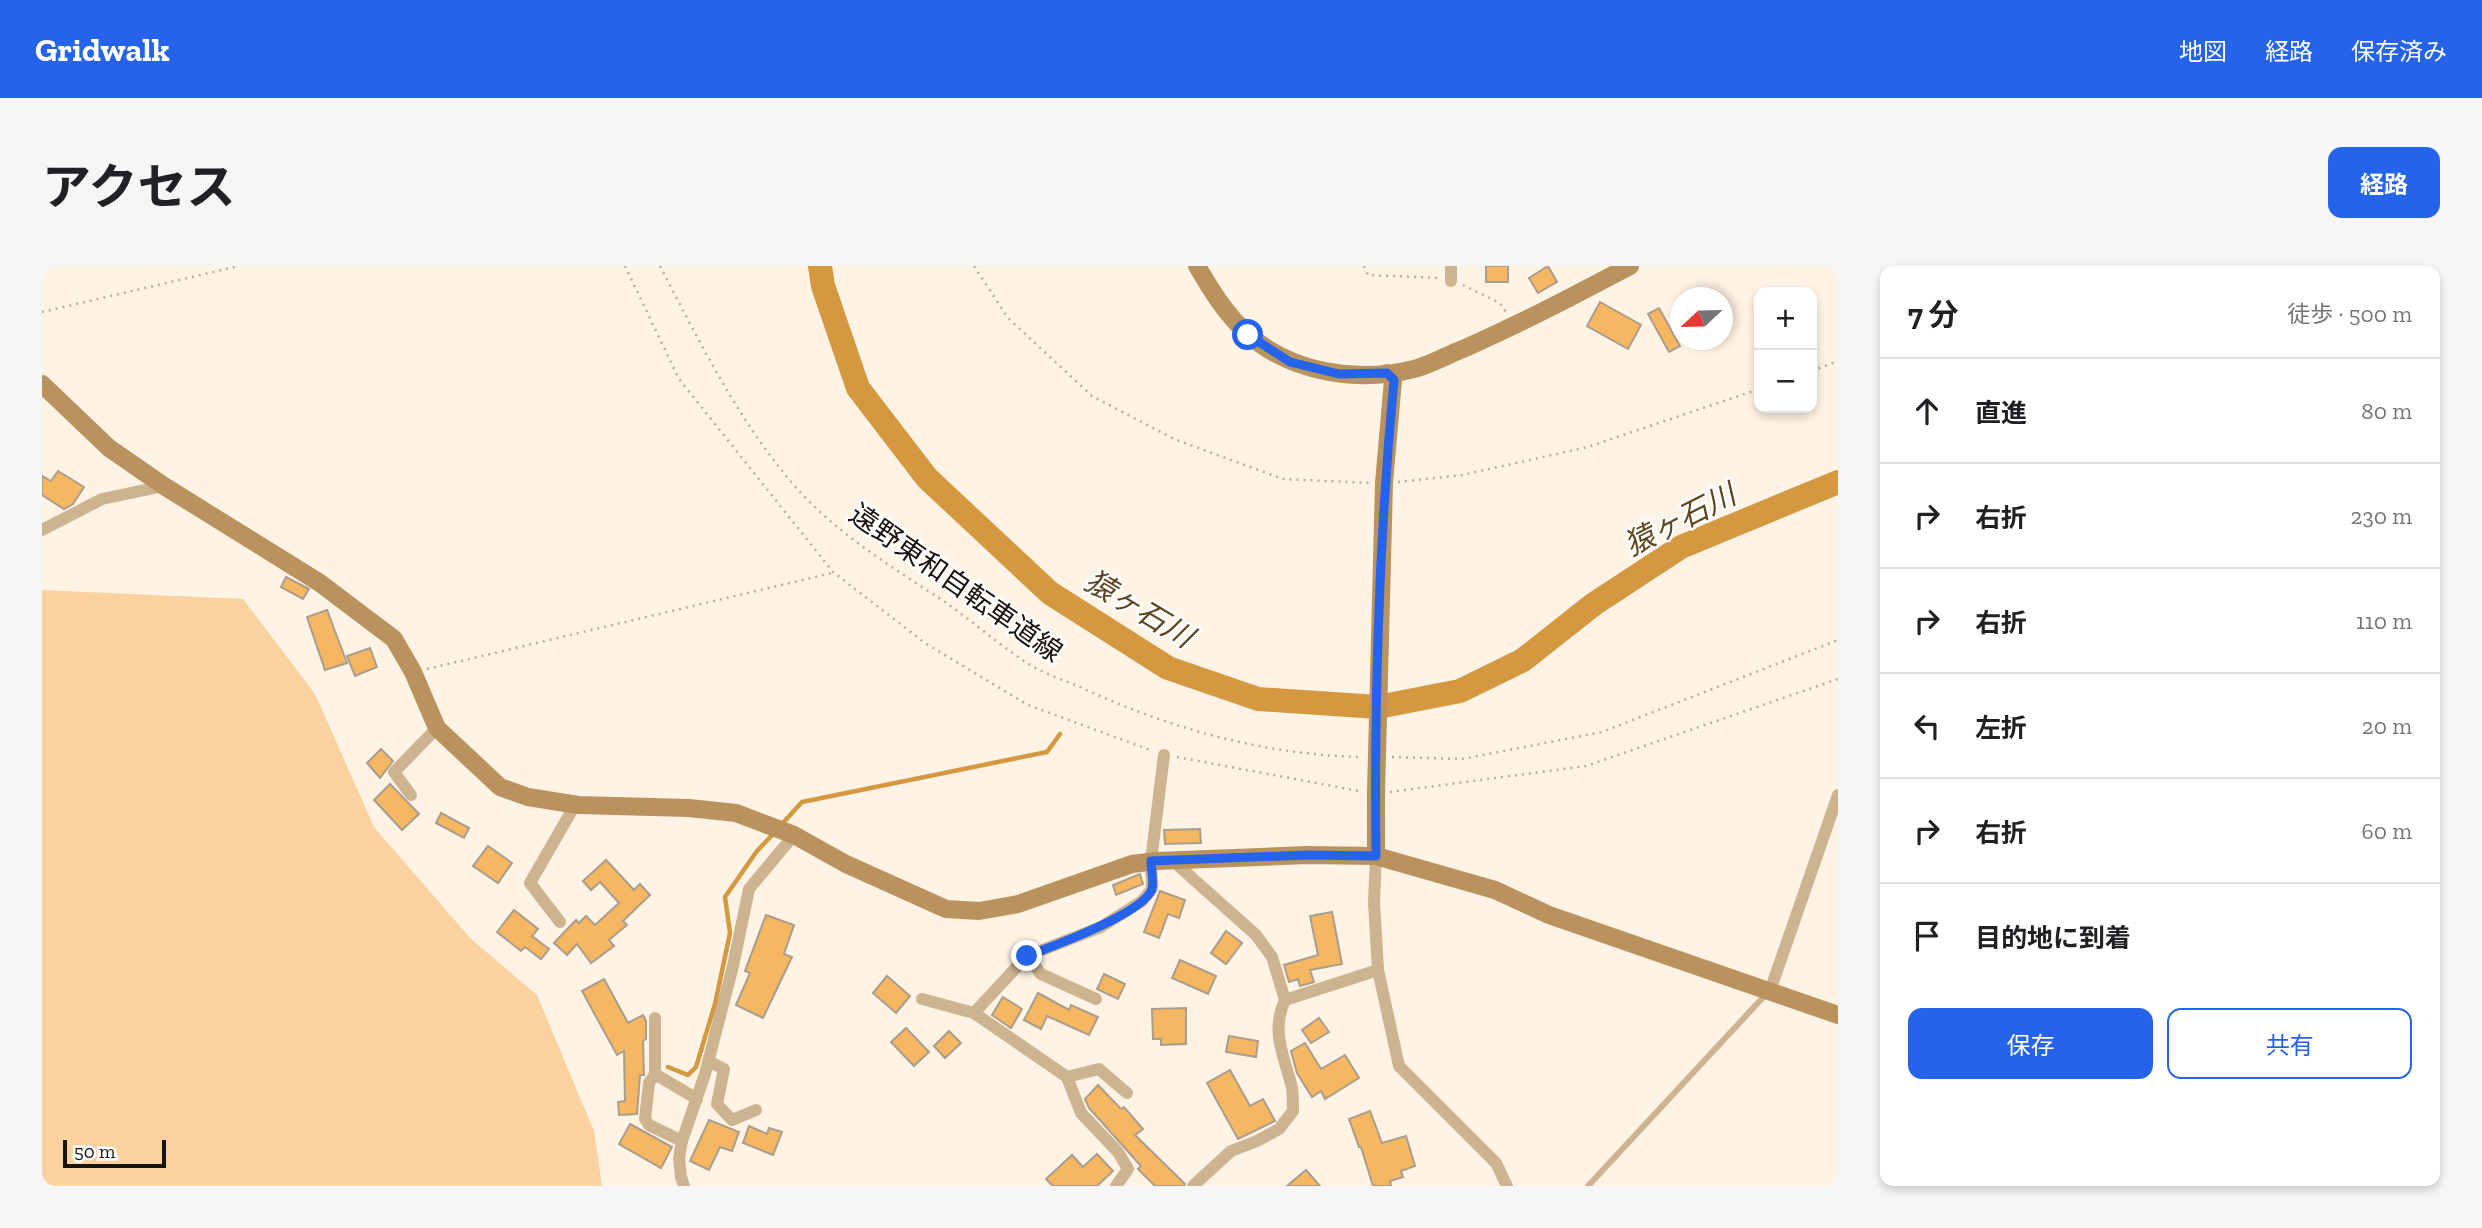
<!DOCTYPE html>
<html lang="ja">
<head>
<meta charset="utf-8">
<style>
	body { margin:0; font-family:"Zilla Slab","Noto Sans JP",serif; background:#f6f6f6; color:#202124 }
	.controls { position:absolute; right:21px; top:21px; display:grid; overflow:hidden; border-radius:14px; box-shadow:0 4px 10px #0003 }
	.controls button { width:63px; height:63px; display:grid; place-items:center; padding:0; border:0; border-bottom:2px solid #e0e0e0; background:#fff; color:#202124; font:35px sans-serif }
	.compass { position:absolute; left:1628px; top:21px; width:63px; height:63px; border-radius:50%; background:#fff; box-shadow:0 4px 10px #0003; rotate:248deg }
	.scale { position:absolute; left:21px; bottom:18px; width:103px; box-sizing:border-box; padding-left:7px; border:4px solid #18130d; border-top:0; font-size:19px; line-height:24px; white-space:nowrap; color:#18130d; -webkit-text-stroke:5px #fff; paint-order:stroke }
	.stop { position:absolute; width:21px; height:21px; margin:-16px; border:5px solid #2563eb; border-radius:50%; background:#fff }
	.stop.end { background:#2563eb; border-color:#fff; box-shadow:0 2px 7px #0008 }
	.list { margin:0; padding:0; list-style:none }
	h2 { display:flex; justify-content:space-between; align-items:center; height:91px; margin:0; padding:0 28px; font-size:30px }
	h2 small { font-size:23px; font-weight:400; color:#757577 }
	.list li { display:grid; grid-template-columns:46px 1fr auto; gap:21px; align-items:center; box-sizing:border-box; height:105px; padding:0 28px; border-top:2px solid #e0e0e0 }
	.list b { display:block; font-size:26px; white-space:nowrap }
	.list em { font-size:23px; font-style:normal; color:#757577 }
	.actions { display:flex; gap:14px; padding:21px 28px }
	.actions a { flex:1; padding:16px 0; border:2px solid #2563eb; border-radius:14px; text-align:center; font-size:24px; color:#2563eb }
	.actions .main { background:#2563eb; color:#fff }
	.icon { flex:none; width:38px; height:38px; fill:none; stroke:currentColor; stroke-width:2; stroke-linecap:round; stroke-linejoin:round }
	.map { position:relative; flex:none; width:1796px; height:920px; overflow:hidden; border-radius:14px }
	header { display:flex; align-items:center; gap:42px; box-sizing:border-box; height:98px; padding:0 35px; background:#2563eb; color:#fff }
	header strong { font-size:33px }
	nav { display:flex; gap:38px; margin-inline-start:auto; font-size:24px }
	.intro { display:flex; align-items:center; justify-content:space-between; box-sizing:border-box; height:168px; padding:0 42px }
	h1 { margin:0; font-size:49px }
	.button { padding:18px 32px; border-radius:14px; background:#2563eb; color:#fff; font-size:24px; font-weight:700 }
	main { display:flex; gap:42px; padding:0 42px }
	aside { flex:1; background:#fff; border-radius:14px; box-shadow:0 4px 10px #0003 }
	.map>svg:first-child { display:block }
	.green { fill:#fad29f }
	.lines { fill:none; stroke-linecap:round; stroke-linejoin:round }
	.stream { stroke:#d49841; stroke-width:4.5 }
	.river { stroke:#d49841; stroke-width:24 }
	.building { fill:#f5b762; stroke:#aa9d8c; stroke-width:2 }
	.path { stroke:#b6ada1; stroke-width:2.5; stroke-dasharray:2 5; stroke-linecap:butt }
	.lane { stroke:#ceb390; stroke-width:6 }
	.street { stroke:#ceb390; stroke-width:12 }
	.secondary { stroke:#ba925d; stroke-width:18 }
	.secondary-bridge { stroke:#ba925d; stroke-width:18 }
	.route { stroke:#2563eb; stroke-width:9 }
	.labels { text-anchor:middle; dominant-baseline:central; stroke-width:5; stroke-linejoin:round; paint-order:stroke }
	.street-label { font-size:28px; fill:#18130d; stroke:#fff }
	.water-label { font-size:30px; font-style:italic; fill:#5f4521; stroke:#fff }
</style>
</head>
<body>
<header>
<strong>Gridwalk</strong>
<nav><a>地図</a><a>経路</a><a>保存済み</a></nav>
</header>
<div class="intro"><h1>アクセス</h1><a class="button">経路</a></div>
<main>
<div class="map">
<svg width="1796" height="920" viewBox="0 0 1796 920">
	<rect width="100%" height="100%" fill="#fef3e4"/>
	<polygon class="green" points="0,324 201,333 273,428 332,561 429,673 495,729 552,865 560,920 0,920"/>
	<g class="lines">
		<g class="stream">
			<polyline points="739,559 760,536 1005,486 1018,468"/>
			<polyline points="626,801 646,809 654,801 673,738 688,667 683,631 715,585 733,566"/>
		</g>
		<polyline class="river" points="778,0 781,20 816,122 885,212 1008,327 1126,402 1216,433 1336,441 1418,425 1481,394 1552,338 1639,281 1796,216"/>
	</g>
	<g class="building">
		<rect x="1444" y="0" width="22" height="16"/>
		<polygon points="1506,0 1515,16 1496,27 1487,12"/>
		<polygon points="1558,36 1599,59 1586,83 1545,60"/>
		<polygon points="1617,42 1638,80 1627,86 1606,48"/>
		<polygon points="16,205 42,221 31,238 22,243 0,229 0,210 9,215"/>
		<polygon points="244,311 267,323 261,333 239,321"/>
		<polygon points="285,344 305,397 283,404 265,351"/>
		<polygon points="328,382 335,401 313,410 305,390"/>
		<polygon points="339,483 351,495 338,512 325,497"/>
		<polygon points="348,518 377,548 360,564 332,534"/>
		<polygon points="399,547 427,562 422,572 394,557"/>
		<polygon points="1158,563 1159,577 1123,578 1122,564"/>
		<polygon points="446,580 470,597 456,617 431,600"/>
		<polygon points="564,594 592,624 598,618 608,629 581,655 585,659 567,674 572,680 549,697 535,678 525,689 512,677 534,654 537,657 544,650 553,659 577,637 558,616 549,624 541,615"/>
		<polygon points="1098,608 1101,618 1074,629 1071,619"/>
		<polygon points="1118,625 1143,634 1137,652 1126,648 1117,672 1102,666"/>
		<polygon points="472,644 496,663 490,670 507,683 499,693 483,681 479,685 455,666"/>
		<polygon points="1290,646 1300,698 1268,704 1272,716 1258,720 1256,713 1247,716 1242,699 1276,689 1268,650"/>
		<polygon points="724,649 752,659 742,688 750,691 721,752 694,739 708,707 703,705"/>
		<polygon points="1184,665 1200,677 1184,698 1169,687"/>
		<polygon points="1138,694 1174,710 1166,728 1130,712"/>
		<polygon points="1062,708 1083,718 1076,733 1055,723"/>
		<polygon points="845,710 868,730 854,747 831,727"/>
		<polygon points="562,713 586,757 601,749 604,755 604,773 601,775 602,809 598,809 595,848 577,849 576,836 583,835 582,785 575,789 540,725"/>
		<polygon points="996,727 1027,744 1029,739 1056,751 1047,769 1005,750 999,763 982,754"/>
		<polygon points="961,731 980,743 969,762 950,749"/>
		<polygon points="1144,742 1144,778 1119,779 1119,773 1111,773 1110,743"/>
		<polygon points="1277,752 1287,766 1269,777 1260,764"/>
		<polygon points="864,762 887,786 872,800 849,776"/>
		<polygon points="907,765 919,777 903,792 892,780"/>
		<polygon points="1187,770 1216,775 1214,791 1184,786"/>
		<polygon points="1263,777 1279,803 1303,789 1317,812 1283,833 1279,825 1270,831 1255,807 1249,785"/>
		<polygon points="1188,804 1208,840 1221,833 1233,855 1196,873 1165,817"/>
		<polygon points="1056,819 1079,843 1082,841 1101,863 1093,869 1143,918 1142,920 1113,920 1096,903 1099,900 1047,842 1043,833"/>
		<polygon points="1328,845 1340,877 1364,870 1373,900 1359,905 1361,911 1348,915 1349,920 1331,920 1319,881 1317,881 1307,853"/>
		<polygon points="667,854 697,866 690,885 678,881 667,904 648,895"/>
		<polygon points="588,858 630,881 619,902 577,878"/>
		<polygon points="707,860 725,868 727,862 740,866 731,889 701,877"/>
		<polygon points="1055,888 1071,905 1055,920 1011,920 1004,913 1030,889 1041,901"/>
		<polygon points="1264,904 1278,920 1245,920"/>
	</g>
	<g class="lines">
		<g class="path">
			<polyline points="583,0 637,113 791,306 883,377 986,439 1111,485"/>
			<path d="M618 0C657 75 695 152 750 217 791 265 848 300 900 334 929 354 956 378 985 397 1001 407 1021 414 1038 421 1126 462 1222 489 1319 491"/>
			<polyline points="932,0 966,52 1050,130 1132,173 1241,213 1329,217"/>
			<polyline points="1322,0 1326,9 1397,12"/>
			<polyline points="1421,19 1458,37 1464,46"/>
			<polyline points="0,46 197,0"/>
			<polyline points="1770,105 1796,95"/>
			<polyline points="1356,216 1420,209 1546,181 1717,123"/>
			<polyline points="385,403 790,307"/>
			<polyline points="1135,491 1317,525"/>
			<polyline points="1350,491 1420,493 1560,466 1796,374"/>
			<polyline points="1348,526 1544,500 1796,413"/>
		</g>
		<polyline class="lane" points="1546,920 1726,726"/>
		<g class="street">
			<polyline points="1409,0 1409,15"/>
			<polyline points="0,264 60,233 122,220"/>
			<polyline points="369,529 352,506 395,462"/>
			<polyline points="1334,590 1332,636 1336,704 1357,800 1454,897 1465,920"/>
			<path d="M1130 594 1214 669 1230 691 1243 734C1228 766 1243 792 1250 822 1251 830 1251 838 1251 845L1237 863 1215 875 1189 885 1151 920"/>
			<polyline points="518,656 488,617 533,539"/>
			<polyline points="985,690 999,708 1054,733"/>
			<polyline points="1728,725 1796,529"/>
			<polyline points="880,733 932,747 985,690 1059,661 1100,635 1110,623 1109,595 1122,489"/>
			<polyline points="1243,734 1336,704"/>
			<polyline points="932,747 1025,811 1057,803 1085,827"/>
			<polyline points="613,752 613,808"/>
			<polyline points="666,795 682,803 675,838 690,854 714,844"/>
			<polyline points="1025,811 1039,847 1076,886 1086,903 1074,920"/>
			<polyline points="640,875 607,859 603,853 607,817 613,808 655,833"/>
			<polyline points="642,920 639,911 637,892 640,875 663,808 691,700 707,623 752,569"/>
		</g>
		<g class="secondary">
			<path d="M1155 0C1169 24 1185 50 1206 68 1249 107 1316 117 1372 103 1388 99 1405 89 1421 83 1478 58 1533 29 1588 0"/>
			<polyline points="0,118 67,182 122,220 278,317 352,373 371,406 395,462 458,521 486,531 536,539 647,542 694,547 752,569 804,598 904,643 937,645 976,638 1090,598 1114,595 1265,589 1334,590 1453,624 1507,649 1796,749"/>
			<polyline points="1342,217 1351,114 1345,107"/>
			<polyline points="1334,527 1334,590"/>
		</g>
		<polyline class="secondary-bridge" points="1334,527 1342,217"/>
	</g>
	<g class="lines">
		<path class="route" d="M985 690C1011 680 1101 648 1110 623 1112 616 1109 603 1109 595L1265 589 1334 590C1332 432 1337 272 1352 114L1345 107 1297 108 1248 96 1206 69"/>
	</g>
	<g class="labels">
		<g class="street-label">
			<text transform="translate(914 317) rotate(35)">遠野東和自転車道線</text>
		</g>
		<g class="water-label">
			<text transform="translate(1638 254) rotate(-27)">猿ヶ石川</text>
			<text transform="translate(1097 343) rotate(31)">猿ヶ石川</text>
		</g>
	</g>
</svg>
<div class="controls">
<button>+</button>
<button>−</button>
</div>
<svg class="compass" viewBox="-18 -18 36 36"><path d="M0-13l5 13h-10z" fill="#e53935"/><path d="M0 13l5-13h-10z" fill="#757577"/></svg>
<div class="scale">50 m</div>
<div class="stop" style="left:1206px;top:69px"></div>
<div class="stop end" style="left:985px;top:690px"></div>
</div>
<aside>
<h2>7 分<small>徒歩 · 500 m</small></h2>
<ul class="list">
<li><svg class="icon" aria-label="ahead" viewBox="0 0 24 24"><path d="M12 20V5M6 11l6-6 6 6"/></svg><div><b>直進</b></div><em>80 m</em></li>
<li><svg class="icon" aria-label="right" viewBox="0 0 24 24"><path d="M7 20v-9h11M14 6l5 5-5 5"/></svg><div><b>右折</b></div><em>230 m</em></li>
<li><svg class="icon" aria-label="right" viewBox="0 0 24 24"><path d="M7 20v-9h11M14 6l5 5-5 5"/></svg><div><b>右折</b></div><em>110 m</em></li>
<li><svg class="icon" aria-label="left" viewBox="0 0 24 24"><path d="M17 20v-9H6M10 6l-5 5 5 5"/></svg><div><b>左折</b></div><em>20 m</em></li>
<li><svg class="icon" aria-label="right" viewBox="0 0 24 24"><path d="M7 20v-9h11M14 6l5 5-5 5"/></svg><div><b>右折</b></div><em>60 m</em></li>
<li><svg class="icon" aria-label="arrive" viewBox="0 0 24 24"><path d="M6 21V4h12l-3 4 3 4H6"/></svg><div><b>目的地に到着</b></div></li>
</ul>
<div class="actions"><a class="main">保存</a><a>共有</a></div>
</aside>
</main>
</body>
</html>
